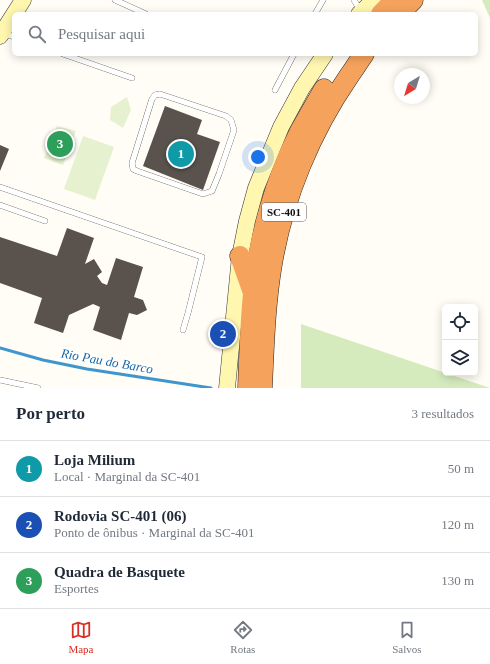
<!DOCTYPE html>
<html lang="pt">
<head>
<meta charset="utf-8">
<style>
	body { margin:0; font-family:Georgia,serif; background:#f6f6f7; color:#1f2937 }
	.controls { position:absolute; right:12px; bottom:12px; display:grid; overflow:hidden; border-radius:6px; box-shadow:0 2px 10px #0003 }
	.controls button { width:36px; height:36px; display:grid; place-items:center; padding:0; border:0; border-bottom:1px solid #e0e1e3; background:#fff; color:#1f2937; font:20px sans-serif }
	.compass { position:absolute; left:394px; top:68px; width:36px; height:36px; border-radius:50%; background:#fff; box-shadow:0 2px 10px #0003; rotate:218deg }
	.you { position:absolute; left:258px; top:157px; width:14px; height:14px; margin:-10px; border:3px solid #fff; border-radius:50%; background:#1a73e8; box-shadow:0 0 0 6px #1a73e833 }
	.badge { display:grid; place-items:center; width:26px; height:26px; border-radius:50%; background:#d93025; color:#fff; font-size:13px; font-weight:700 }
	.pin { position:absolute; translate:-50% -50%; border:2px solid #fff; box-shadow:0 1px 4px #0006 }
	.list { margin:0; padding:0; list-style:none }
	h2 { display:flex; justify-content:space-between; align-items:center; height:52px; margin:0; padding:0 16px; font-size:17px }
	h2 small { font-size:13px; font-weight:400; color:#747a83 }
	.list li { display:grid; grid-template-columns:26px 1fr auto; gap:12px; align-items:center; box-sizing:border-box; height:56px; padding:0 16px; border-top:1px solid #e0e1e3 }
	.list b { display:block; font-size:15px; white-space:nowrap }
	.list p { margin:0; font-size:13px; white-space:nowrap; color:#747a83 }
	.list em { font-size:13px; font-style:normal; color:#747a83 }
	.icon { flex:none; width:22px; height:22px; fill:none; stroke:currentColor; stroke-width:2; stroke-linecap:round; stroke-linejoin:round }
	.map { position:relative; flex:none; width:490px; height:388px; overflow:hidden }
	.search { position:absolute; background:#fff; box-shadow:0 2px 10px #0003; left:12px; right:12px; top:12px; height:44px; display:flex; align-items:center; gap:10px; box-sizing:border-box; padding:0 14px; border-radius:6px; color:#747a83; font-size:15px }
	.sheet { height:220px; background:#fff }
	nav { display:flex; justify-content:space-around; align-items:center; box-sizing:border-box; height:56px; border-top:1px solid #e0e1e3; background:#fff; font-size:11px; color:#747a83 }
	nav a { display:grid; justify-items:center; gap:2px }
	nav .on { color:#d93025 }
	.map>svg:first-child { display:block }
	.green { fill:#d5ebbd }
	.pitch { fill:#e6f2cf }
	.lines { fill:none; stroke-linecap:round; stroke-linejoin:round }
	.stream { stroke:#3f96cf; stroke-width:3 }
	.building { fill:#5a524d }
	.lane-casing { stroke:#444; stroke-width:6 }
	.secondary-casing { stroke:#333; stroke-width:17 }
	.highway-casing { stroke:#222; stroke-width:21 }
	.lane { stroke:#fff; stroke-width:5.5 }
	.secondary { stroke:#fff6b0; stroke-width:16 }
	.highway { stroke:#f5a25d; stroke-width:20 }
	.labels { text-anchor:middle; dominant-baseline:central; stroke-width:4; stroke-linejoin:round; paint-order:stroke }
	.shield { fill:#fff; stroke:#585858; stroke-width:1 }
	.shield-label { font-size:11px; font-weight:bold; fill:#111 }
	.water-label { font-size:13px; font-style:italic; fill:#1768a6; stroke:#fff }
</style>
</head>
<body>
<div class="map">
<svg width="490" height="388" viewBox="0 0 490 388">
	<rect width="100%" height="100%" fill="#fffdf5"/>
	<g class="green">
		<polygon points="482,0 490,0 490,18"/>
		<polygon points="301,324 490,388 301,388"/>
	</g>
	<g class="pitch">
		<polygon points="127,97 131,110 123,128 110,120 111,107"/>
		<polygon points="57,126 76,131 63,165 44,158"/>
		<polygon points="83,136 114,147 95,200 64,189"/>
	</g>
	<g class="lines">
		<polyline class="stream" points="0,348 43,360 87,369 211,388"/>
	</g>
	<g class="building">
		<polygon points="165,106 202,120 197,134 220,142 203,190 143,166"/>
		<polygon points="0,145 9,149 0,171"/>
		<polygon points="67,228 94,238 85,264 94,259 102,272 97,276 102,283 107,285 116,258 143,267 134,297 143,300 147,310 137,315 129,313 121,340 93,330 100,307 93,304 69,315 63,333 34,323 42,298 0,283 0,237 57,256"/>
	</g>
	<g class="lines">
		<defs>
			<g id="lane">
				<polyline points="115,0 146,14"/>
				<polyline points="354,0 360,10"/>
				<polyline points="315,14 323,0"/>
				<polyline points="4,33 14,37"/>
				<polyline points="63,54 132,78"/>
				<polyline points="275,90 294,54"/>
				<polygon points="160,94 226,116 231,120 234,130 219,174 212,191 203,194 137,171 133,169 132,163 152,99 155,95"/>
				<polyline points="0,187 202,257 188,313 183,330"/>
				<polyline points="0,205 45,221"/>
				<polyline points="0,380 38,388"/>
			</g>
			<g id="secondary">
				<polyline points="359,14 374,0"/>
				<polyline points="0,36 23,0"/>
				<polyline points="227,388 240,256 247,221 256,188 281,127 302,88 325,54"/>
			</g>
			<g id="highway">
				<polyline points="381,14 395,0"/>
				<polyline points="399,14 413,0"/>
				<polyline points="240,256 252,290"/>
				<path d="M248 388C249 357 250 325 253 294 258 239 275 180 300 131 308 117 316 103 324 89"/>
				<path d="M262 388C264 346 265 305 272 264 283 198 311 131 349 76 354 69 359 61 364 54"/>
			</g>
		</defs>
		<use href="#lane" class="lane-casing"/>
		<use href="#secondary" class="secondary-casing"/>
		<use href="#highway" class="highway-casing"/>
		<use href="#lane" class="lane"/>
		<use href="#secondary" class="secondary"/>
		<use href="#highway" class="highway"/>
	</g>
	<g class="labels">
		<rect class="shield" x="262" y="203" width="44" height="18" rx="3"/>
		<g class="shield-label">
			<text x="284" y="212">SC-401</text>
		</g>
		<g class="water-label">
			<text transform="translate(107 361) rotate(10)">Rio Pau do Barco</text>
		</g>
	</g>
</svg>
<div class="controls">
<button><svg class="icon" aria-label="locate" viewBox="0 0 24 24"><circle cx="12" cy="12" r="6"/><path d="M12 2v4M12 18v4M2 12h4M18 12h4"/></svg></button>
<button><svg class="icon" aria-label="layers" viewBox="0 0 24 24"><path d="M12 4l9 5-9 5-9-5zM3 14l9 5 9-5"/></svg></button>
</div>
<svg class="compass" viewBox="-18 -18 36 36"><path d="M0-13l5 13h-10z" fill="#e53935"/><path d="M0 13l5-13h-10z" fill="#747a83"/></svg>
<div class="you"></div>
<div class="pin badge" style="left:181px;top:154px;background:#0f9aa8">1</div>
<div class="pin badge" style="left:223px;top:334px;background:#1a4fb4">2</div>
<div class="pin badge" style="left:60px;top:144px;background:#2e9e5b">3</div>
<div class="search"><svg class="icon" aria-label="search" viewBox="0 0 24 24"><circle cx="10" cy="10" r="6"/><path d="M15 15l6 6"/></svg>Pesquisar aqui</div>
</div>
<section class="sheet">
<h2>Por perto<small>3 resultados</small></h2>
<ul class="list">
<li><span class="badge" style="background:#0f9aa8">1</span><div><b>Loja Milium</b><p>Local · Marginal da SC-401</p></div><em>50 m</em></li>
<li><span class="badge" style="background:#1a4fb4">2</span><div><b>Rodovia SC-401 (06)</b><p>Ponto de ônibus · Marginal da SC-401</p></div><em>120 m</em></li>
<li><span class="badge" style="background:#2e9e5b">3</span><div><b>Quadra de Basquete</b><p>Esportes</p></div><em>130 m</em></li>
</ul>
</section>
<nav>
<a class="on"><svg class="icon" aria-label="map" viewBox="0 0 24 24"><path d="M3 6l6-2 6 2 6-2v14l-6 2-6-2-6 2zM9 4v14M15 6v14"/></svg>Mapa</a>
<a><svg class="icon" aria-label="directions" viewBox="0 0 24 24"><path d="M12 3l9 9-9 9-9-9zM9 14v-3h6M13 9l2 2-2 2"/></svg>Rotas</a>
<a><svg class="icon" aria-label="saved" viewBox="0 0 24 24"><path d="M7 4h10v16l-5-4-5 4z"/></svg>Salvos</a>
</nav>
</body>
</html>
